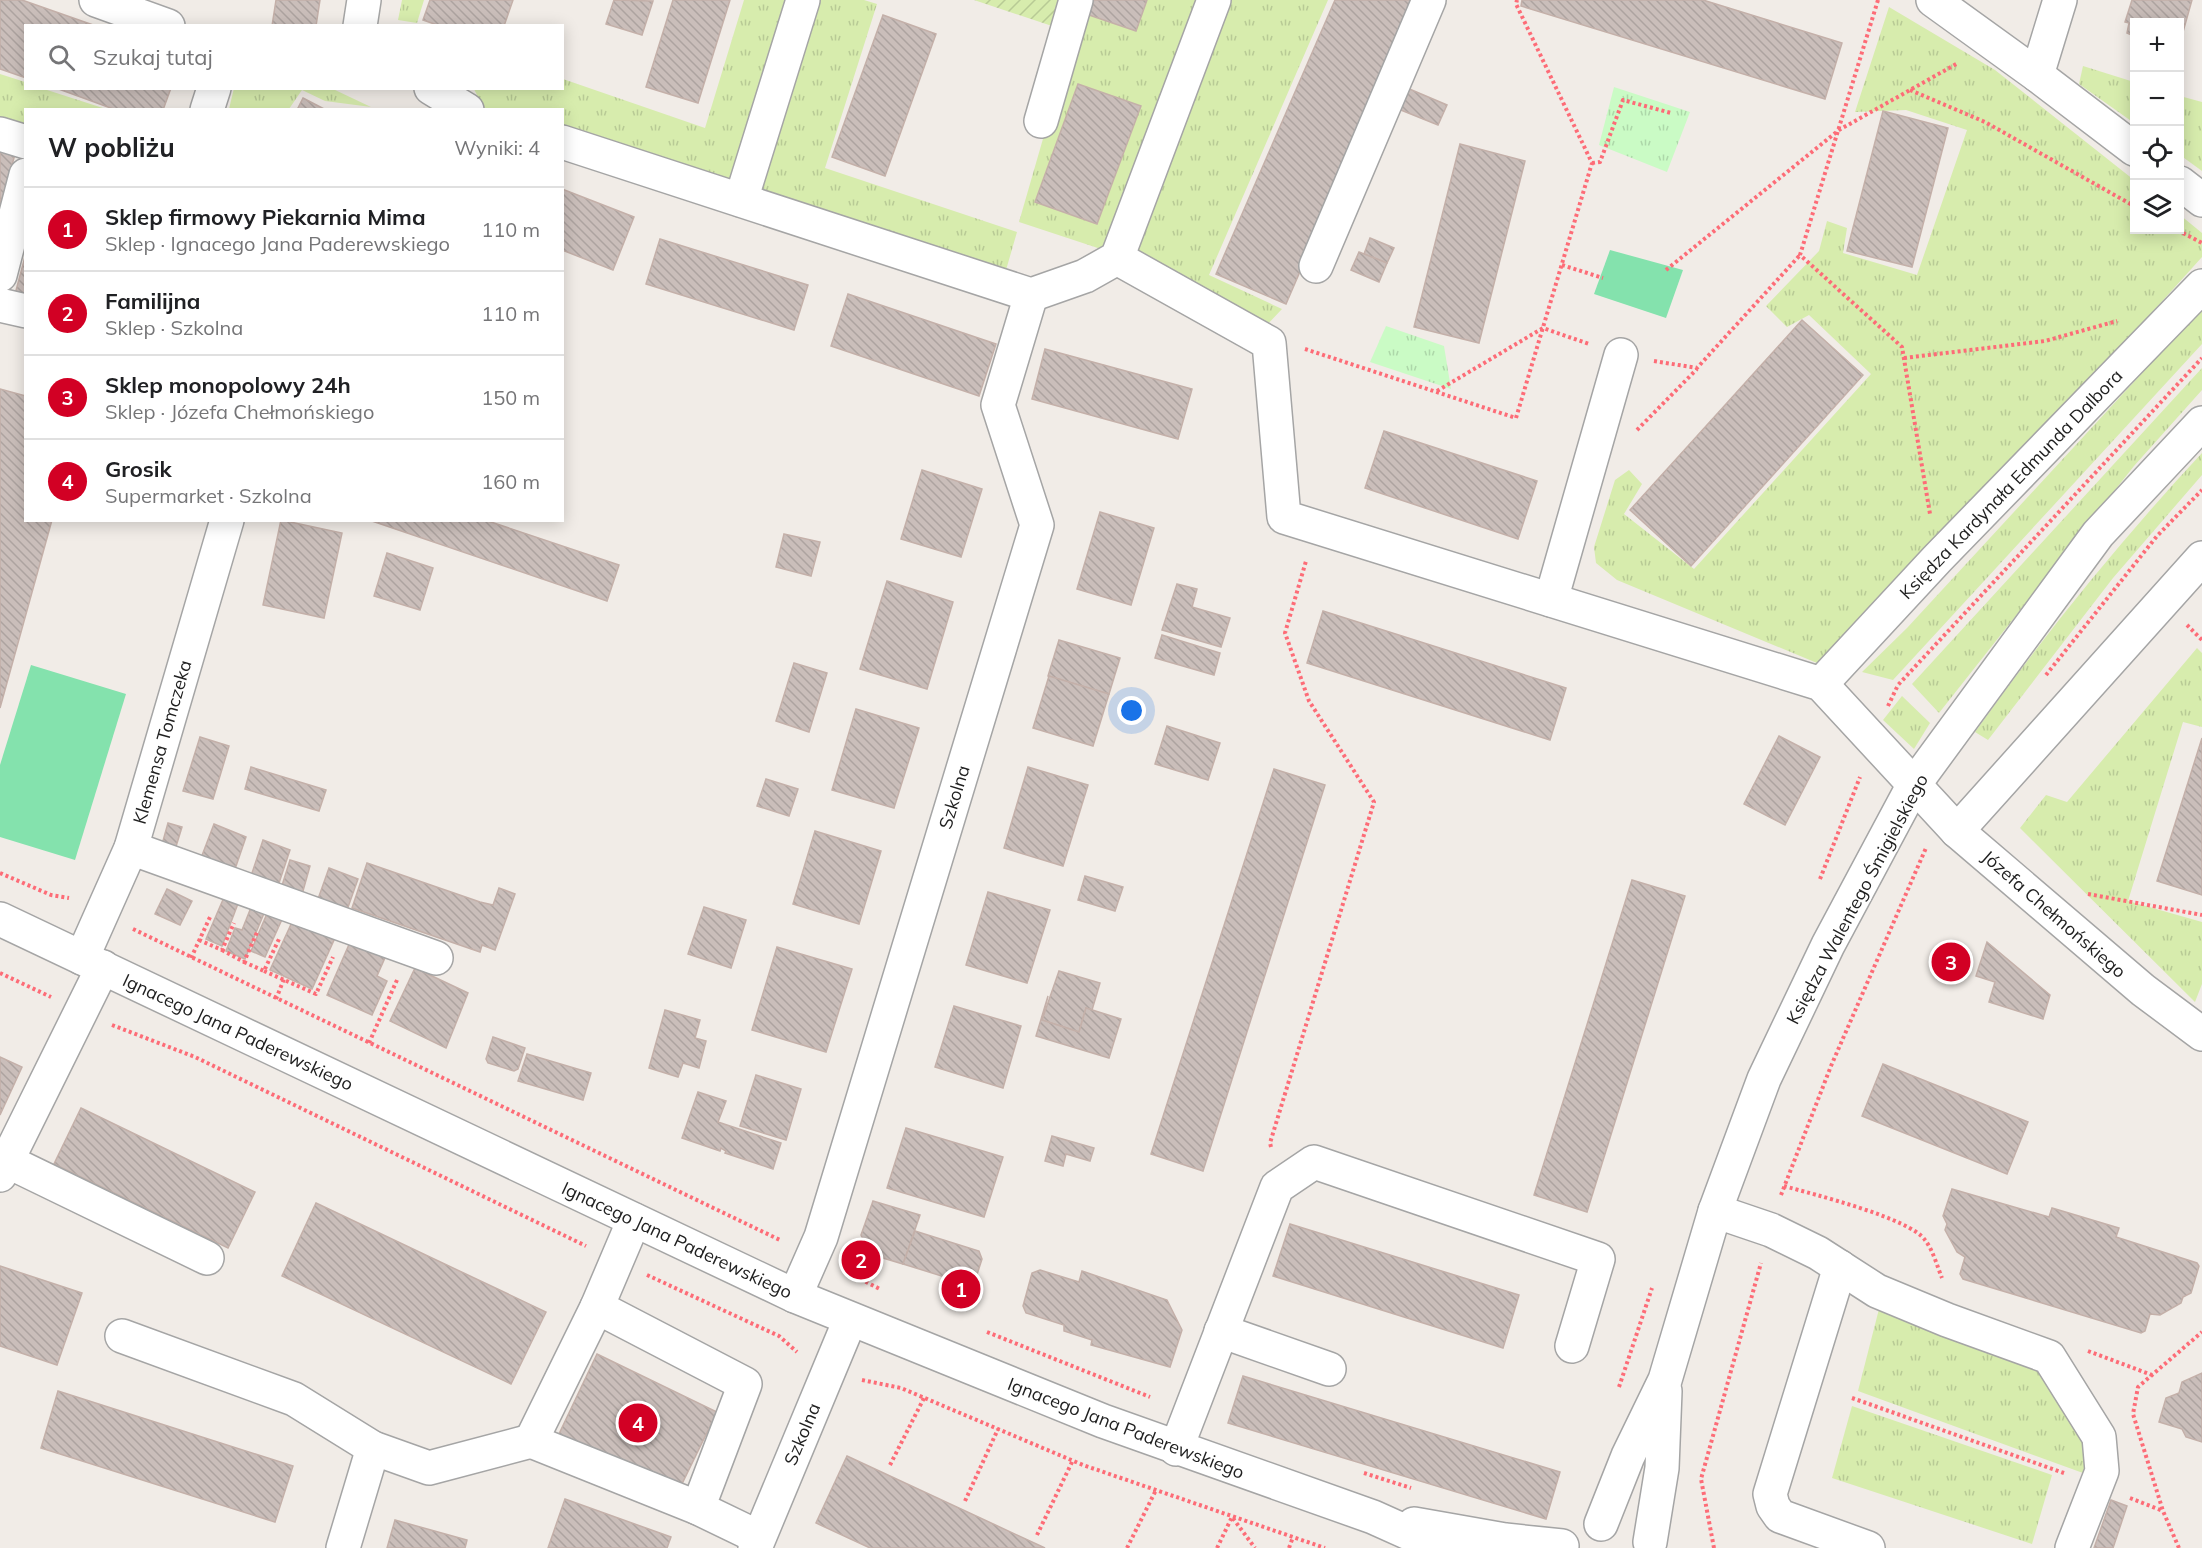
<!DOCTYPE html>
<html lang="pl">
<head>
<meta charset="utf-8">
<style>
	body { margin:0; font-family:Mulish,sans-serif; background:#f6f6f6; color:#202124 }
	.controls { position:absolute; right:18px; top:18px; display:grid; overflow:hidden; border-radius:0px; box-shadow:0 3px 15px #0003 }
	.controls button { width:54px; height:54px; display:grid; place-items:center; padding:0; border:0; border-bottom:2px solid #e0e0e0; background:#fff; color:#202124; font:30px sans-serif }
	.you { position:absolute; left:1132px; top:711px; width:21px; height:21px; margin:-15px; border:4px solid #fff; border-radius:50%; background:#1a73e8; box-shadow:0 0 0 9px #1a73e833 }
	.badge { display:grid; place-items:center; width:39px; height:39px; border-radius:50%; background:#d20024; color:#fff; font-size:20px; font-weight:700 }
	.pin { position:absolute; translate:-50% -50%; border:3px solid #fff; box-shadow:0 2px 6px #0006 }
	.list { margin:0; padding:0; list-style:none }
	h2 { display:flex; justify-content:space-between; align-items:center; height:78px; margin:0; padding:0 24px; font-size:26px }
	h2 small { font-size:20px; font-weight:400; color:#757577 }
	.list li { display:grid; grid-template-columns:39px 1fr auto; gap:18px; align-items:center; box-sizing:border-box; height:84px; padding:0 24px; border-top:2px solid #e0e0e0 }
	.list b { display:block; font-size:22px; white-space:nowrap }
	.list p { margin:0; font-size:20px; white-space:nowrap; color:#757577 }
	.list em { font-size:20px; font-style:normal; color:#757577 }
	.icon { flex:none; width:33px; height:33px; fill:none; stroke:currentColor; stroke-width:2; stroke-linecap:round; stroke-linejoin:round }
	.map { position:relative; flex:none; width:2202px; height:1548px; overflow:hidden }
	.search { position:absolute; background:#fff; box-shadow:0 3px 15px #0003; left:24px; top:24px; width:540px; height:66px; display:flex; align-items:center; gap:15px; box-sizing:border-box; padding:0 21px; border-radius:0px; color:#757577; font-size:22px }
	.panel { position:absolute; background:#fff; box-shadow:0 3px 15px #0003; left:24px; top:108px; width:540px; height:414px; border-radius:0px }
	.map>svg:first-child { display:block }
	.grass { fill:url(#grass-tufts) }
	.park { fill:url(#park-tufts) }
	.garden { fill:url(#garden-furrows) }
	.pitch { fill:#84e2ad }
	.building { fill:url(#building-back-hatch); stroke:#c4b0a9; stroke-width:1.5 }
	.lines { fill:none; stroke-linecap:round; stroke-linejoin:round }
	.minor-casing { stroke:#a5a5a5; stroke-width:36 }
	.path { stroke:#fd6c77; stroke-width:4; stroke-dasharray:3 3; stroke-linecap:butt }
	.minor { stroke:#fff; stroke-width:33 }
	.labels { text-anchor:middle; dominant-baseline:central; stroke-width:4.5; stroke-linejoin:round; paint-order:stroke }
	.street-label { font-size:18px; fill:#212121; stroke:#fff }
</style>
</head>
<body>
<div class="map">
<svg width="2202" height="1548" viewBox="0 0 2202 1548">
	<defs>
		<pattern id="grass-tufts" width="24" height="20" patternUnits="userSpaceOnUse" patternTransform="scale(1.5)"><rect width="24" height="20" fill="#d7ecad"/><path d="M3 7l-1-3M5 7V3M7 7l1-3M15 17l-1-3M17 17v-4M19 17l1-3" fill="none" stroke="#b8ca95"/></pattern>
		<pattern id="park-tufts" width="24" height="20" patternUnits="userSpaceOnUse" patternTransform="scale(1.5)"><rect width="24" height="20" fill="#cafbc5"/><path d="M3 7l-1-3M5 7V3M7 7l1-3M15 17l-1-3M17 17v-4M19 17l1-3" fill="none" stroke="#add7a9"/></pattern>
		<pattern id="garden-furrows" width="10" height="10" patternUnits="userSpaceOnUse" patternTransform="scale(1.5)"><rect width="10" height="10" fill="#d7ecad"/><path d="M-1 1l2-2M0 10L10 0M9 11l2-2" fill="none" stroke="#b8ca95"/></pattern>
		<pattern id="building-back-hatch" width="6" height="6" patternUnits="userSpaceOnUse" patternTransform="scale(1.5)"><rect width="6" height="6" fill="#cabeba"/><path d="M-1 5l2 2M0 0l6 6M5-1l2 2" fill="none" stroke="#ada3a0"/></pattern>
	</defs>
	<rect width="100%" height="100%" fill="#f1ece7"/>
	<g class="grass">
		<polygon points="402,0 424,0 417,23 398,20"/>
		<polygon points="744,0 864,0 877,4 825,168 1017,232 1004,277 563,133 562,110 491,110 483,107 474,89 562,88 563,79 705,128"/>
		<polygon points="1083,0 1209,0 1113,253 1019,222"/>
		<polygon points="1225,0 1328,0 1209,275 1282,309 1264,328 1126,255"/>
		<polygon points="1889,7 1995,70 2134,180 2134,230 2180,230 2180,215 2202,233 2202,257 1993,489 1817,663 1617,580 1596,563 1594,547 1615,480 1629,470 1642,484 1624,514 1694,569 1871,374 1809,315 1787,327 1766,306 1819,251 1827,221 1847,228 1843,253 1917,275 1967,130 1906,110 1855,112"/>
		<polygon points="2083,66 2134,82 2134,123 2079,84"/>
		<polygon points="0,74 25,82 26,88 44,89 106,109 26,110 25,134 0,126"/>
		<polygon points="234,88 333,89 371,107 325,101 302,90 289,109 229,109"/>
		<polygon points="2180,96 2202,102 2202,171 2180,155"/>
		<polygon points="2202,308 2202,344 1893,680 1862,672 1907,628"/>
		<polygon points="2202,368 2202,390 2134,466 1939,713 1912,684"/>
		<path d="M2202 453V475L2113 578 1988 740 1975 732C2045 634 2120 541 2202 453Z"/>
		<polygon points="2197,648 2202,653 2202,727 2183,722 2128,901 2202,922 2202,984 2195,1002 2020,828 2046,795 2067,802"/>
		<polygon points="1902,696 1930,723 1914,749 1883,720"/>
		<polygon points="1879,1309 2047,1370 2090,1449 2083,1473 1858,1391"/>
		<polygon points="1852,1406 2052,1475 2032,1544 1832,1478"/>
	</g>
	<g class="park">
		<polygon points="1614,87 1690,112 1667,172 1599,145"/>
		<polygon points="1386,326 1444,346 1451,389 1370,362"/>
	</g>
	<polygon class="garden" points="974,0 1063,0 1055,27"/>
	<g class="pitch">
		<polygon points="1610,250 1683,270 1666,318 1594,294"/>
		<polygon points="31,665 126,694 75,860 0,837 0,765"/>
	</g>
	<g class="building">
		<polygon points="0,0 22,0 96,26 26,26 26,78 0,69"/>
		<polygon points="276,0 320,0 316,26 272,26"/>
		<polygon points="430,0 513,0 504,26 440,26 423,20"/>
		<polygon points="614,0 653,1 642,35 606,24"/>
		<polygon points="673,0 730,0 698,103 646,87"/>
		<polygon points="1094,0 1147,0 1136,31 1089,15"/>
		<polygon points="1335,0 1417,0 1286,304 1216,274"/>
		<polygon points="1522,0 1703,0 1842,43 1825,99 1521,6"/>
		<polygon points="2132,0 2192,0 2181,39 2180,22 2134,22 2134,36 2127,33 2129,23 2125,22"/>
		<polygon points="883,15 936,34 885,176 832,157"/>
		<polygon points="1078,84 1141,106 1097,224 1035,202"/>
		<polygon points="1400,85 1447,105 1438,125 1391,106"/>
		<polygon points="56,88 171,88 163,110 116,110"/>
		<polygon points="303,98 326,110 297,110"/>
		<polygon points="1883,111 1948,128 1912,267 1847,251"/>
		<polygon points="1460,144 1525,161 1479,343 1414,327"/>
		<polygon points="0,147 16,151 0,206"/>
		<polygon points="562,189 634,217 613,270 562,250"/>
		<polygon points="1370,238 1394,248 1387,263 1364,254"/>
		<polygon points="660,239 808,285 794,330 646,284"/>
		<polygon points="1359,252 1387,263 1379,282 1351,270"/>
		<polygon points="26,253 26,301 14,298"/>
		<polygon points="848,294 996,344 979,396 831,346"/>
		<polygon points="1802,320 1863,375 1691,566 1630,510"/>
		<polygon points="1045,349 1192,389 1178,439 1032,399"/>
		<polygon points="0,389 26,396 26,520 52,520 0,708"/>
		<polygon points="1384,431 1537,481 1518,539 1365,488"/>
		<polygon points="922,470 982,489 961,557 901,539"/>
		<polygon points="1100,512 1154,528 1131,605 1077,589"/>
		<polygon points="281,520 342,533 324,618 263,605"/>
		<polygon points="369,520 485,520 619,565 607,601"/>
		<polygon points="784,534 820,542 811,576 776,567"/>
		<polygon points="387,553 433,568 420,610 374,596"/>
		<polygon points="887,581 953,602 927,689 860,669"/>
		<polygon points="1177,584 1197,589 1192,607 1230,618 1221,647 1162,630"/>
		<polygon points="1323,611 1566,688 1550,740 1307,663"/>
		<polygon points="1162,635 1220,653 1214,675 1155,658"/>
		<polygon points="1059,640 1120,658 1109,694 1048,676"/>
		<polygon points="794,663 827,673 809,732 776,721"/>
		<polygon points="1049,676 1109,694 1093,746 1033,728"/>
		<polygon points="856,709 919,728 894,808 832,790"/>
		<polygon points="1167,726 1220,743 1208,780 1155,764"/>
		<polygon points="1779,736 1820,757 1785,825 1744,804"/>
		<polygon points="200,737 229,746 213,799 183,791"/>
		<polygon points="2202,738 2202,895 2157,881"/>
		<polygon points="251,767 326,790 319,811 245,789"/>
		<polygon points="1028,767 1088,785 1063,866 1004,848"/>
		<polygon points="1274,769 1325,785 1203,1171 1151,1154"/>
		<polygon points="766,779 798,789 789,816 757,806"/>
		<polygon points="168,823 182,827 174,853 161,848"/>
		<polygon points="214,824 246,837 234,872 201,858"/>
		<polygon points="815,831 881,851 859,924 793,904"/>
		<polygon points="263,840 290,850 278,886 251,876"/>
		<polygon points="290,860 310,866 301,898 280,892"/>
		<polygon points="367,863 480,902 493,905 499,888 515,894 495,950 482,945 480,952 352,908"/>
		<polygon points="329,868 358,879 347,910 318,899"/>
		<polygon points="1085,876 1123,887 1115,911 1078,900"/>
		<polygon points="1632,880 1685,896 1587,1212 1534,1195"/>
		<polygon points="167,889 192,901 180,925 155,914"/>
		<polygon points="988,892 1050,910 1027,983 966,965"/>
		<polygon points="225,895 239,901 222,946 206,939"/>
		<polygon points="252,905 265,911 245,959 226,951 235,928 242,930"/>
		<polygon points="704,907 746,920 731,968 688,954"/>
		<polygon points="269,909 284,915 265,957 251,951"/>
		<polygon points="293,920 334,940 312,989 270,970"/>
		<polygon points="351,940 388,951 377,976 387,981 372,1015 327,995"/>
		<polygon points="1987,942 2050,995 2043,1019 1989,1002 1995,982 1976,976"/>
		<polygon points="777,947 852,969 826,1052 752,1030"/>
		<polygon points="415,968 468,993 446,1048 390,1021"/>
		<polygon points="1059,971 1100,983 1092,1010 1086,1008 1079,1032 1042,1020"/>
		<polygon points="1048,996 1042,1020 1079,1032 1086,1008 1121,1019 1109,1058 1036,1036"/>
		<polygon points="954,1006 1021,1026 1003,1088 935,1067"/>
		<polygon points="665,1010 700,1020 695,1038 706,1041 699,1068 683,1063 678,1077 649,1068"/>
		<polygon points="493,1037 525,1048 518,1069 514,1071 488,1063 486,1059"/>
		<polygon points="527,1054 591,1073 583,1100 518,1081"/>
		<polygon points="0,1057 22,1067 0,1115"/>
		<polygon points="1883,1064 2028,1122 2007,1174 1862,1116"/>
		<polygon points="756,1075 801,1089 786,1140 740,1126"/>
		<polygon points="698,1092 726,1101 718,1122 781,1143 773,1169 725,1153 726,1151 721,1148 720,1151 682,1138"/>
		<polygon points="81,1108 255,1192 228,1248 54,1164"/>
		<polygon points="906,1128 1003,1157 984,1217 887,1188"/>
		<polygon points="1052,1136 1094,1148 1090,1161 1066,1154 1063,1166 1045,1161"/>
		<polygon points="1952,1189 2049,1217 2052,1208 2119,1228 2116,1237 2197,1263 2199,1266 2191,1293 2183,1297 2181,1303 2160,1315 2150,1314 2145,1331 2141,1333 1963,1279 1960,1274 1965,1257 1957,1252 1945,1230 1947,1224 1943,1216"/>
		<polygon points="873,1201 920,1215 903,1264 869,1254 861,1235"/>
		<polygon points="316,1203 546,1312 511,1384 282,1276"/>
		<polygon points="1290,1224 1519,1295 1503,1348 1273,1276"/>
		<polygon points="915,1231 979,1251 982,1259 973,1287 965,1290 948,1284 945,1277 903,1264"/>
		<polygon points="0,1266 82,1293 57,1365 0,1346"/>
		<polygon points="1040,1270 1079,1282 1082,1271 1167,1300 1182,1330 1170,1367 1091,1345 1092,1340 1064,1331 1064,1325 1026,1313 1023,1306 1032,1273"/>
		<polygon points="597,1354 717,1412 678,1492 559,1434"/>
		<polygon points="2202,1373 2202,1442 2186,1437 2182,1429 2159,1422 2166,1398 2179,1393 2182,1382"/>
		<polygon points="1243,1376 1560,1472 1546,1519 1228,1423"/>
		<polygon points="58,1391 293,1466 275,1522 41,1448"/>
		<polygon points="847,1456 1045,1548 870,1548 816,1523"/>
		<polygon points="565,1499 671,1537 667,1548 548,1548"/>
		<polygon points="2111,1500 2127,1506 2113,1548 2094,1548"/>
		<polygon points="395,1520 467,1540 465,1548 387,1548"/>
	</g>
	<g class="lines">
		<defs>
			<g id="minor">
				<polyline points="96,0 168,26"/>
				<polyline points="1933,0 2037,75"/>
				<polyline points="2060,0 2037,75 2134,149"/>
				<polyline points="360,26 364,0"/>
				<polyline points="431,88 467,110"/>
				<polyline points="207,110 214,88"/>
				<polyline points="1041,121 1076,0"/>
				<polyline points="0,134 26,142"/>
				<polyline points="562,142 1031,295 1085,276 1117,258 1214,0"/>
				<polyline points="2180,183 2202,200"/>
				<polyline points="741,200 803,0"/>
				<polyline points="1117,258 1269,343 1284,517 1821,684 1957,831 2143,990 2202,1034"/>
				<polyline points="1316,266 1429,0"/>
				<polyline points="0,275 26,175"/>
				<polyline points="0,305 26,311"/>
				<polyline points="1551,600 1621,355"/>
				<polyline points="1821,684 1937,559 2202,286"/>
				<polyline points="1957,831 2202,558"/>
				<polyline points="131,848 436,958"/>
				<polyline points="0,919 795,1296 1103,1421 1373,1517 1442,1548"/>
				<polyline points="82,958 131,848 227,520"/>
				<polyline points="7,1161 207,1258"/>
				<polyline points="0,1175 103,967"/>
				<polyline points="1715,1211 1771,1230 1818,1253 1877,1291 1947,1320 2049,1357 2099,1437 2102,1471 2072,1548"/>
				<polyline points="634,1220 597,1307 745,1384 698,1508 758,1537"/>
				<polyline points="1840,1267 1770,1494 1773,1506 1780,1516 1868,1548"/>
				<polyline points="795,1296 821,1237 1037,525 998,405 1031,295"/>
				<polyline points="597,1307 531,1441 698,1508"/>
				<polyline points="1221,1331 1329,1369"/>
				<polyline points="122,1336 294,1399 373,1448 429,1468 531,1441"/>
				<polyline points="1176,1449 1277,1187 1314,1162 1598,1259 1572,1346"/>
				<polyline points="1414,1524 1505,1540 1562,1546"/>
				<polyline points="1601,1524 1628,1456 1665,1380 1715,1211 1764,1079 1828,945 1913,786 2098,534 2202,423"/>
				<polyline points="1650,1542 1662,1468 1665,1391"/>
				<polyline points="343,1548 373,1448"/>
				<polyline points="755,1548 850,1320"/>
			</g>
		</defs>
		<use href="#minor" class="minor-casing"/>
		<g class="path">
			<polyline points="1878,0 1800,255 1902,347 1930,514"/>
			<polyline points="1910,90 1985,122 2134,206"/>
			<polyline points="1592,163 1600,162 1623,100 1671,113"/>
			<polyline points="2183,233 2202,243"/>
			<polyline points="1562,265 1603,278"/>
			<polyline points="1666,270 1839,130 1958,63"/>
			<polyline points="1305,349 1516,418 1592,163 1516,4 1517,0"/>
			<polyline points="1904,358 2045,341 2117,321"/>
			<polyline points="1654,361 1697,368 1800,255"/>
			<polyline points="1437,391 1543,328 1589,344"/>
			<polyline points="1637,430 1697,369"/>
			<polyline points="2187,625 2202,640"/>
			<polyline points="2046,675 2157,536 2202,490"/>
			<polyline points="1888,706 1898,685 2202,358"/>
			<polyline points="0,873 51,895 69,898"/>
			<polyline points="1820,879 1860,777"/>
			<polyline points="2088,894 2202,915"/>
			<polyline points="133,929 780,1240"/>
			<polyline points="199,940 222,950 234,923"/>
			<polyline points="222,950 244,962 258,930"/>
			<polyline points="191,958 211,915"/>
			<polyline points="244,962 264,971 279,939"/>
			<polyline points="264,971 316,994 333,957"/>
			<polyline points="0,973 51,997"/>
			<polyline points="276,999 284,979"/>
			<polyline points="112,1025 195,1057 586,1246"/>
			<polyline points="369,1043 397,980"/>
			<polyline points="1271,1147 1270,1143 1374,802 1309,701 1285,633 1306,561"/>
			<path d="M1784 1186C1812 1194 1910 1218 1925 1240 1933 1250 1937 1266 1942 1278"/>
			<polyline points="1781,1195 1831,1066 1926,848"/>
			<polyline points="844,1271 880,1289"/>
			<polyline points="647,1275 779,1336 797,1352"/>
			<polyline points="987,1332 1150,1397"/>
			<polyline points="2088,1351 2152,1375"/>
			<polyline points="862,1380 901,1388 1083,1465 1325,1548"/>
			<polyline points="1619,1387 1652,1288"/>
			<polyline points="1852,1398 2064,1473"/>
			<polyline points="890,1465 924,1398"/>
			<polyline points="1364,1473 1411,1488"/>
			<polyline points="2130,1498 2163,1511"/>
			<polyline points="965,1501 998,1429"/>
			<polyline points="1037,1535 1073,1460"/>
			<polyline points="1127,1548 1156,1490"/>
			<polyline points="1217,1548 1232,1517 1255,1548"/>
			<polyline points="1289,1548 1293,1537"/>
			<polyline points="1714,1548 1701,1479 1761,1263"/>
			<polyline points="2179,1548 2163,1511 2133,1414 2138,1387 2202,1332"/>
		</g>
		<use href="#minor" class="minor"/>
	</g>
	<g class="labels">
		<g class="street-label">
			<text transform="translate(2011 484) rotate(-46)">Księdza Kardynała Edmunda Dalbora</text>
			<text transform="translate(162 742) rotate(-74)">Klemensa Tomczeka</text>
			<text transform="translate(954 797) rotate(-73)">Szkolna</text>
			<text transform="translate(1857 899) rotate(-62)">Księdza Walentego Śmigielskiego</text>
			<text transform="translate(2054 914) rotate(41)">Józefa Chełmońskiego</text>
			<text transform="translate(238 1032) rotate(25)">Ignacego Jana Paderewskiego</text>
			<text transform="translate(677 1240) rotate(25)">Ignacego Jana Paderewskiego</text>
			<text transform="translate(1126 1428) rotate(21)">Ignacego Jana Paderewskiego</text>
			<text transform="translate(802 1434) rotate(-67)">Szkolna</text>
		</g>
	</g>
</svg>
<div class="controls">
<button>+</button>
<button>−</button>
<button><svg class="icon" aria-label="locate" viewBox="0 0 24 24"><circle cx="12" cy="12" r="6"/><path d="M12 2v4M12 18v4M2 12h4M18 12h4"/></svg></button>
<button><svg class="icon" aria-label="layers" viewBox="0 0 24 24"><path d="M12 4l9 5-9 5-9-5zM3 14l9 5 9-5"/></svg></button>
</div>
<div class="you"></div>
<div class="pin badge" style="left:961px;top:1289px">1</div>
<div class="pin badge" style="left:861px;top:1260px">2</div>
<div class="pin badge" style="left:1951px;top:962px">3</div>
<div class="pin badge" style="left:638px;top:1423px">4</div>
<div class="search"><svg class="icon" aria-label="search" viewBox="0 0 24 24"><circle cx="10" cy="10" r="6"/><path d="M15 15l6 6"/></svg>Szukaj tutaj</div>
<section class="panel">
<h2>W pobliżu<small>Wyniki: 4</small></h2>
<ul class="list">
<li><span class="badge">1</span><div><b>Sklep firmowy Piekarnia Mima</b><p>Sklep · Ignacego Jana Paderewskiego</p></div><em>110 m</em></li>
<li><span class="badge">2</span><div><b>Familijna</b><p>Sklep · Szkolna</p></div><em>110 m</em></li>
<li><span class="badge">3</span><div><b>Sklep monopolowy 24h</b><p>Sklep · Józefa Chełmońskiego</p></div><em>150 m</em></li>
<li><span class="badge">4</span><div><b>Grosik</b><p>Supermarket · Szkolna</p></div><em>160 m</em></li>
</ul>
</section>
</div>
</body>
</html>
